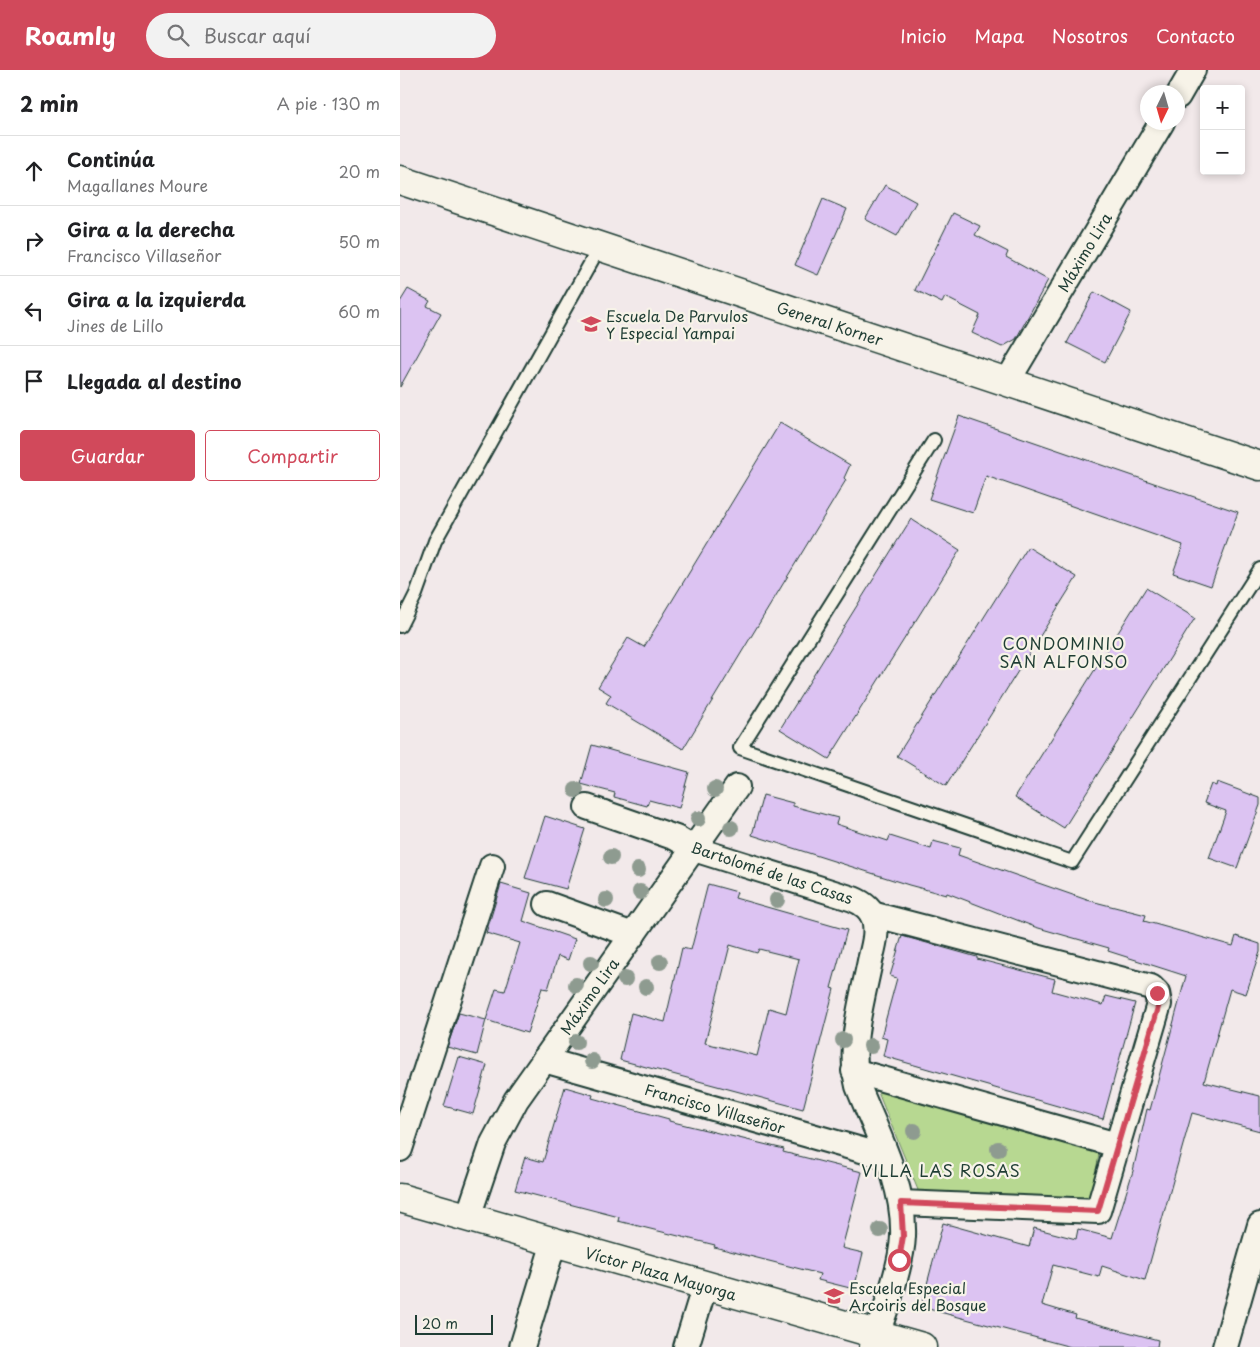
<!DOCTYPE html>
<html lang="es">
<head>
<meta charset="utf-8">
<style>
	body { margin:0; font-family:"Playpen Sans",sans-serif; background:#f2f2f2; color:#202124 }
	.controls { position:absolute; right:15px; top:15px; display:grid; overflow:hidden; border-radius:5px; box-shadow:0 2px 8px #0003 }
	.controls button { width:45px; height:45px; display:grid; place-items:center; padding:0; border:0; border-bottom:1px solid #e0e0e0; background:#fff; color:#202124; font:25px sans-serif }
	.compass { position:absolute; left:740px; top:15px; width:45px; height:45px; border-radius:50%; background:#fff; box-shadow:0 2px 8px #0003; rotate:185deg }
	.scale { position:absolute; left:15px; bottom:12px; width:78px; box-sizing:border-box; padding-left:5px; border:2px solid #1f3d34; border-top:0; font-size:14px; line-height:18px; white-space:nowrap; color:#1f3d34; -webkit-text-stroke:4px #f7f3e8; paint-order:stroke }
	.stop { position:absolute; width:15px; height:15px; margin:-11px; border:4px solid #d1495b; border-radius:50%; background:#fff }
	.stop.end { background:#d1495b; border-color:#fff; box-shadow:0 1px 5px #0008 }
	.list { margin:0; padding:0; list-style:none }
	h2 { display:flex; justify-content:space-between; align-items:center; height:65px; margin:0; padding:0 20px; font-size:21px }
	h2 small { font-size:16px; font-weight:400; color:#757577 }
	.list li { display:grid; grid-template-columns:32px 1fr auto; gap:15px; align-items:center; box-sizing:border-box; height:70px; padding:0 20px; border-top:1px solid #e0e0e0 }
	.list b { display:block; font-size:19px; white-space:nowrap }
	.list p { margin:0; font-size:16px; white-space:nowrap; color:#757577 }
	.list em { font-size:16px; font-style:normal; color:#757577 }
	.actions { display:flex; gap:10px; padding:15px 20px }
	.actions a { flex:1; padding:11px 0; border:1px solid #d1495b; border-radius:5px; text-align:center; font-size:18px; color:#d1495b }
	.actions .main { background:#d1495b; color:#fff }
	.icon { flex:none; width:28px; height:28px; fill:none; stroke:currentColor; stroke-width:2; stroke-linecap:round; stroke-linejoin:round }
	.map { position:relative; flex:none; width:860px; height:1277px; overflow:hidden }
	header { display:flex; align-items:center; gap:30px; box-sizing:border-box; height:70px; padding:0 25px; background:#d1495b; color:#fff }
	header strong { font-size:24px }
	nav { display:flex; gap:28px; margin-inline-start:auto; font-size:18px }
	.search { width:350px; height:45px; background:#f2f2f2; display:flex; align-items:center; gap:12px; box-sizing:border-box; padding:0 18px; border-radius:28px; color:#757577; font-size:19px }
	main { display:flex }
	aside { flex:1; background:#fff }
	.map>svg:first-child { display:block }
	.green { fill:#b7d891; stroke:#6b8a62 }
	.building { fill:#dcc3f2; stroke:#1f3d34; fill-rule:evenodd }
	.lines { fill:none; stroke-linecap:round; stroke-linejoin:round }
	.service-casing { stroke:#1f3d34; stroke-width:16 }
	.minor-casing { stroke:#1f3d34; stroke-width:28 }
	.tertiary-casing { stroke:#1f3d34; stroke-width:31 }
	.service { stroke:#f7f3e8; stroke-width:12 }
	.minor { stroke:#f7f3e8; stroke-width:24 }
	.tertiary { stroke:#f7f3e8; stroke-width:28 }
	.tree { fill:#8e9b90 }
	.route { stroke:#d1495b; stroke-width:6 }
	.labels { text-anchor:middle; dominant-baseline:central; stroke-width:4.5; stroke-linejoin:round; paint-order:stroke }
	.street-label { font-size:15px; fill:#1f3d34; stroke:#f7f3e8 }
	.poi-label { font-size:15px; fill:#1f3d34; stroke:#f7f3e8; text-anchor:start }
	.neighbourhood-label { font-size:16px; letter-spacing:1px; fill:#1f3d34; stroke:#f7f3e8 }
</style>
</head>
<body>
<header>
<strong>Roamly</strong>
<div class="search"><svg class="icon" aria-label="search" viewBox="0 0 24 24"><circle cx="10" cy="10" r="6"/><path d="M15 15l6 6"/></svg>Buscar aquí</div>
<nav><a>Inicio</a><a>Mapa</a><a>Nosotros</a><a>Contacto</a></nav>
</header>
<main>
<aside>
<h2>2 min<small>A pie · 130 m</small></h2>
<ul class="list">
<li><svg class="icon" aria-label="ahead" viewBox="0 0 24 24"><path d="M12 20V5M6 11l6-6 6 6"/></svg><div><b>Continúa</b><p>Magallanes Moure</p></div><em>20 m</em></li>
<li><svg class="icon" aria-label="right" viewBox="0 0 24 24"><path d="M7 20v-9h11M14 6l5 5-5 5"/></svg><div><b>Gira a la derecha</b><p>Francisco Villaseñor</p></div><em>50 m</em></li>
<li><svg class="icon" aria-label="left" viewBox="0 0 24 24"><path d="M17 20v-9H6M10 6l-5 5 5 5"/></svg><div><b>Gira a la izquierda</b><p>Jines de Lillo</p></div><em>60 m</em></li>
<li><svg class="icon" aria-label="arrive" viewBox="0 0 24 24"><path d="M6 21V4h12l-3 4 3 4H6"/></svg><div><b>Llegada al destino</b></div></li>
</ul>
<div class="actions"><a class="main">Guardar</a><a>Compartir</a></div>
</aside>
<div class="map">
<svg width="860" height="1277" viewBox="0 0 860 1277">
	<rect width="100%" height="100%" fill="#f2e9ea"/>
	<filter id="ink" filterUnits="userSpaceOnUse"><feTurbulence type="fractalNoise" baseFrequency=".02" numOctaves="2"/><feDisplacementMap in="SourceGraphic" scale="10" xChannelSelector="R" yChannelSelector="G"/><feConvolveMatrix kernelMatrix="1 2 1 2 8 2 1 2 1" color-interpolation-filters="sRGB"/></filter>
	<g filter="url(#ink)">
		<polygon class="green" points="475,1015 700,1079 690,1134 520,1125"/>
		<g class="building">
			<polygon points="485,115 516,132 497,166 465,149"/>
			<polygon points="423,129 447,139 418,205 395,195"/>
			<polygon points="553,143 580,156 575,165 608,182 606,187 648,210 616,269 602,277 572,263 580,245 545,227 542,233 515,220"/>
			<polygon points="8,219 30,231 27,236 41,243 0,317 0,232"/>
			<polygon points="694,222 731,242 705,292 667,273"/>
			<polygon points="559,346 838,442 811,516 773,503 783,475 586,406 573,443 529,429"/>
			<polygon points="380,353 450,395 444,408 446,410 283,679 206,633 211,625 198,617 228,568 244,577"/>
			<polygon points="511,449 560,480 429,689 380,659"/>
			<polygon points="628,477 677,507 546,716 497,686"/>
			<polygon points="746,518 795,548 664,758 615,727"/>
			<polygon points="192,675 289,702 279,738 249,730 247,736 214,727 215,723 181,714"/>
			<polygon points="817,712 860,728 860,735 837,798 809,788 826,741 804,733 811,714 816,716"/>
			<polygon points="363,725 393,733 393,736 438,748 436,754 488,771 490,766 531,779 533,771 560,778 558,785 687,830 746,845 744,851 833,876 836,866 860,874 860,882 846,924 830,919 804,1012 860,1026 860,1061 792,1043 745,1210 702,1196 699,1207 653,1195 642,1235 676,1245 675,1248 758,1270 757,1277 671,1277 521,1237 543,1153 629,1177 634,1158 676,1169 678,1159 712,1168 733,1101 747,1039 750,1040 786,906 708,881 709,878 635,857 547,823 546,825 509,815 352,765"/>
			<polygon points="145,746 185,759 166,819 125,808"/>
			<polygon points="101,814 131,823 123,851 175,869 168,890 158,886 148,919 142,918 127,963 86,950 96,919 105,921 120,873 86,863"/>
			<path d="M308 814 337 822 335 828 447 860 431 918 434 919 403 1039 220 990 231 943 265 952 282 878 291 880ZM330 875 357 883 359 879 399 889 386 943 369 938 357 986 305 973Z"/>
			<polygon points="502,866 577,887 577,889 655,909 652,921 703,935 706,926 735,933 703,1049 483,986 487,969 481,967 497,908 490,906"/>
			<polygon points="59,943 86,950 77,985 47,977"/>
			<polygon points="59,987 87,995 73,1044 44,1036"/>
			<polygon points="165,1017 193,1025 192,1028 269,1049 269,1051 384,1079 383,1082 462,1102 442,1178 463,1183 454,1219 418,1210 420,1204 314,1177 315,1175 218,1151 219,1147 115,1120 125,1087 143,1092"/>
		</g>
		<g class="lines">
			<defs>
				<g id="service">
					<polyline points="534,370 340,678 672,792 860,499"/>
					<polyline points="0,556 16,524 35,471 200,176"/>
				</g>
				<g id="minor">
					<polyline points="778,26 793,0"/>
					<polyline points="607,312 762,52"/>
					<path d="M187 737 276 768 294 779 453 829C463 833 471 839 474 849 478 863 473 878 470 891 462 932 448 975 458 1016 477 1064 505 1114 503 1166 502 1196 483 1248 472 1277"/>
					<polyline points="147,834 233,865"/>
					<polyline points="472,844 751,917 757,923 759,934 698,1141 501,1133"/>
					<polyline points="144,990 486,1087"/>
					<polyline points="454,1001 717,1075"/>
					<polyline points="0,1079 92,796"/>
					<polyline points="68,1147 93,1073 116,1030 337,717"/>
					<polyline points="122,1277 154,1172"/>
					<polyline points="286,1277 305,1215"/>
					<polyline points="825,1277 860,1155"/>
				</g>
				<g id="tertiary">
					<polyline points="0,110 860,396"/>
					<polyline points="0,1128 522,1277"/>
				</g>
			</defs>
			<use href="#service" class="service-casing"/>
			<use href="#minor" class="minor-casing"/>
			<use href="#tertiary" class="tertiary-casing"/>
			<use href="#service" class="service"/>
			<use href="#minor" class="minor"/>
			<use href="#tertiary" class="tertiary"/>
		</g>
		<g class="tree">
			<circle cx="315" cy="719" r="8"/>
			<circle cx="176" cy="720" r="8"/>
			<circle cx="298" cy="749" r="8"/>
			<circle cx="331" cy="758" r="8"/>
			<circle cx="211" cy="787" r="8"/>
			<circle cx="238" cy="800" r="8"/>
			<circle cx="240" cy="822" r="8"/>
			<circle cx="206" cy="830" r="8"/>
			<circle cx="377" cy="830" r="8"/>
			<circle cx="260" cy="892" r="8"/>
			<circle cx="191" cy="893" r="8"/>
			<circle cx="225" cy="909" r="8"/>
			<circle cx="176" cy="915" r="8"/>
			<circle cx="246" cy="917" r="8"/>
			<circle cx="443" cy="970" r="8"/>
			<circle cx="176" cy="972" r="8"/>
			<circle cx="471" cy="976" r="8"/>
			<circle cx="192" cy="991" r="8"/>
			<circle cx="514" cy="1061" r="8"/>
			<circle cx="598" cy="1079" r="8"/>
			<circle cx="480" cy="1160" r="8"/>
		</g>
	</g>
	<g class="lines" filter="url(#ink)">
		<polyline class="route" points="499,1190 503,1166 501,1133 698,1141 759,934 757,923"/>
	</g>
	<defs>
		<symbol id="school-bare" viewBox="-9 -9 18 18"><path d="M0-5L7-2L0 1L-7-2ZM-4 1L0 2.5L4 1V4Q0 6-4 4Z" fill="#d1495b" stroke="#f7f3e8" stroke-width="2.5" paint-order="stroke"/></symbol>
	</defs>
	<g fill-rule="evenodd">
		<use href="#school-bare" x="177" y="240" width="28" height="28"/>
		<use href="#school-bare" x="420" y="1212" width="28" height="28"/>
	</g>
	<g class="labels">
		<g class="street-label">
			<text transform="translate(684 182) rotate(-59)">Máximo Lira</text>
			<text transform="translate(430 253) rotate(18)">General Korner</text>
			<text transform="translate(372 802) rotate(18)">Bartolomé de las Casas</text>
			<text transform="translate(189 926) rotate(-55)">Máximo Lira</text>
			<text transform="translate(315 1038) rotate(16)">Francisco Villaseñor</text>
			<text transform="translate(261 1203) rotate(16)">Víctor Plaza Mayorga</text>
		</g>
		<g class="poi-label">
			<text x="206" y="245">Escuela De Parvulos<tspan x="206" dy="17">Y Especial Yampai</tspan></text>
			<text x="449" y="1217">Escuela Especial<tspan x="449" dy="17">Arcoiris del Bosque</tspan></text>
		</g>
		<g class="neighbourhood-label">
			<text x="664" y="573">CONDOMINIO<tspan x="664" dy="18">SAN ALFONSO</tspan></text>
			<text x="541" y="1100">VILLA LAS ROSAS</text>
		</g>
	</g>
</svg>
<div class="controls">
<button>+</button>
<button>−</button>
</div>
<svg class="compass" viewBox="-18 -18 36 36"><path d="M0-13l5 13h-10z" fill="#e53935"/><path d="M0 13l5-13h-10z" fill="#757577"/></svg>
<div class="scale">20 m</div>
<div class="stop" style="left:499px;top:1190px"></div>
<div class="stop end" style="left:757px;top:923px"></div>
</div>
</main>
</body>
</html>
